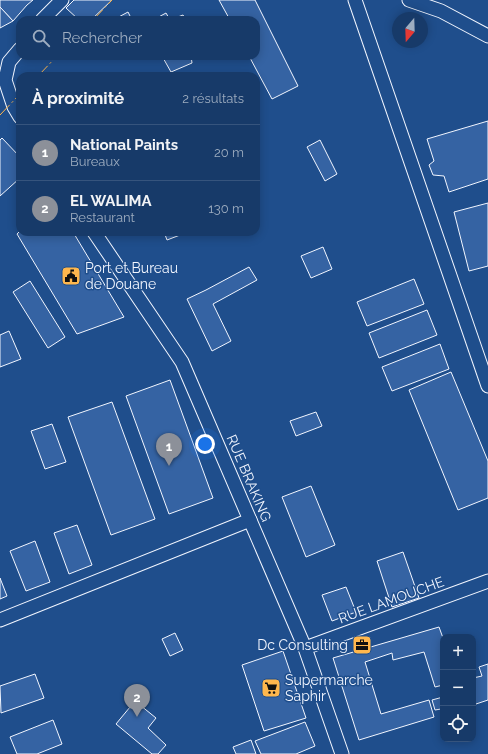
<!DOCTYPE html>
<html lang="fr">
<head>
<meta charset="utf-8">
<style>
	body { margin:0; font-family:Raleway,sans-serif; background:#244571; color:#f1f3f6 }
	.controls { position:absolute; right:12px; bottom:12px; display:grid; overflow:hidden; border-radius:8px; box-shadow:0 2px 10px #0003 }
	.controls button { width:36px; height:36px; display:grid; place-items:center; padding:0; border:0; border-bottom:1px solid #36547d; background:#173a69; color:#f1f3f6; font:20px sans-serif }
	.compass { position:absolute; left:392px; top:12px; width:36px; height:36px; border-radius:50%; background:#173a69; box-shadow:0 2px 10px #0003; rotate:199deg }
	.you { position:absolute; left:205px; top:444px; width:14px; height:14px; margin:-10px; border:3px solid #fff; border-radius:50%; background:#1a73e8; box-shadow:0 0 0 6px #1a73e833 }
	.badge { display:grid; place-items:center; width:26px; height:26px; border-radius:50%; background:#8c9099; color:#fff; font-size:13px; font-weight:700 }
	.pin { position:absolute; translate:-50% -33px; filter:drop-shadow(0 1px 2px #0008) }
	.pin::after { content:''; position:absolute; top:21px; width:14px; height:12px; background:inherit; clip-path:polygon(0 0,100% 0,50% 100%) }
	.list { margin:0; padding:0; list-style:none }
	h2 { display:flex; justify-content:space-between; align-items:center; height:52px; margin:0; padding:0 16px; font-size:17px }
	h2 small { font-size:13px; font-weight:400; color:#9eadc0 }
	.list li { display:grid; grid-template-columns:26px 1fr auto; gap:12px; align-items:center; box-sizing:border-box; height:56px; padding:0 16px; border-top:1px solid #36547d }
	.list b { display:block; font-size:15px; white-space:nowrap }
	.list p { margin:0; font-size:13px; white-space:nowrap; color:#9eadc0 }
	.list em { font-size:13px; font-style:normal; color:#9eadc0 }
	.icon { flex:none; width:22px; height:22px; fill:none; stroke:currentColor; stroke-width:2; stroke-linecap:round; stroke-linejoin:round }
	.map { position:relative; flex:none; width:488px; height:754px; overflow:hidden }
	.search { position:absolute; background:#173a69; box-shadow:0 2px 10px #0003; left:16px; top:16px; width:244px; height:44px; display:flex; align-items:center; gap:10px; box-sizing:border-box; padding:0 14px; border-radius:12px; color:#9eadc0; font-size:15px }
	.panel { position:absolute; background:#173a69; box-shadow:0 2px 10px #0003; left:16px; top:72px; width:244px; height:164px; border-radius:12px }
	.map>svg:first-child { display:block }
	.building { fill:#3563a3; stroke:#f2f6ff }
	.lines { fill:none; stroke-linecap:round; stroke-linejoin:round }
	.minor-casing { stroke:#f2f6ff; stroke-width:15 }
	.minor { stroke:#1f4e8c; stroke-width:13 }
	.power { stroke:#ffb74d; stroke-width:1; stroke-dasharray:14 3 2 3; stroke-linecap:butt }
	.labels { text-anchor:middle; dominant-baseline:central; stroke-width:3; stroke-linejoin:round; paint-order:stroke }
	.poi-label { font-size:14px; fill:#f2f6ff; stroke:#1f4e8c; text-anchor:start }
	.street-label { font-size:14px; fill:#f2f6ff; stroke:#1f4e8c }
</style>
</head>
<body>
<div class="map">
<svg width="488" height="754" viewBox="0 0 488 754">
	<rect width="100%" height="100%" fill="#1f4e8c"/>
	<g class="building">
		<polygon points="0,0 33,0 27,5 13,21 0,7"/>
		<polygon points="74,0 112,0 91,20 79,20 66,8"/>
		<polygon points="219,0 255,0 298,86 272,99 249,56 256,56 256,20 230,20"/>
		<polygon points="0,7 13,21 0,28"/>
		<polygon points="128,12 132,20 113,20"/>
		<polygon points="166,13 170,20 183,15 186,20 153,20"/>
		<polygon points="162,56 191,56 192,63 171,72"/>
		<polygon points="488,121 488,179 449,192 444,176 433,175 429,165 434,161 427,139"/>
		<polygon points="2,138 20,157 20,178 0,196 0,140"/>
		<polygon points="320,140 337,174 325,181 307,147"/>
		<polygon points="488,203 488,266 469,271 454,212"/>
		<polygon points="20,231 20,232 73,232 124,317 77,334 17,234"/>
		<polygon points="164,232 188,232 167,240"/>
		<polygon points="323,247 332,269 311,278 301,256"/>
		<polygon points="249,267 257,280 213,304 231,341 212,351 187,299 206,290"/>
		<polygon points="414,279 424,304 367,326 357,302"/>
		<polygon points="30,281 65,337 48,348 13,292"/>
		<polygon points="427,310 437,335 379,358 369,333"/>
		<polygon points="9,331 21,359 0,367 0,335"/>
		<polygon points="440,344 449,369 392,391 382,367"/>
		<polygon points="451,372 488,461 488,498 458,510 409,390"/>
		<polygon points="170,380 213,498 169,514 126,396"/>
		<polygon points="112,402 155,519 111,535 68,417"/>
		<polygon points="316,412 322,426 296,436 290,421"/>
		<polygon points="52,424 66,462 45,469 31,431"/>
		<polygon points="311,486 335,545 306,557 282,497"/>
		<polygon points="77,525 92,565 69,574 54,533"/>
		<polygon points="35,541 50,582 26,591 10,551"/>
		<polygon points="403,552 419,598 392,607 377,561"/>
		<polygon points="0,578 7,596 0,599"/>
		<polygon points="346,587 356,612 332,621 322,595"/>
		<polygon points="439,627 443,638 443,685 435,687 424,652 393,660 392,653 365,662 381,714 429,700 434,717 359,740 333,658"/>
		<polygon points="175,633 183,650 170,656 162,639"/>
		<polygon points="283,651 306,718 264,731 242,665"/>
		<polygon points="488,664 488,700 473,705 473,678 482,676 479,667"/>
		<polygon points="35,674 44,698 1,713 0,686"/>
		<polygon points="443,697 443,714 441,709 435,710 432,700"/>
		<polygon points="135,701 156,718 148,728 166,745 158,754 152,754 116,724"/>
		<polygon points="53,720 62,744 37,754 17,754 10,737"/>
		<polygon points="305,722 315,746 296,754 261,754 255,741"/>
		<polygon points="251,740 256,754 236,754 233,747"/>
	</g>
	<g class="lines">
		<defs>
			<g id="minor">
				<polyline points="355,0 488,386"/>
				<polyline points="409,0 441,11 488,36"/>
				<polyline points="42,20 62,0"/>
				<polyline points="20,49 9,62 5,80 14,107 20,117"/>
				<polyline points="94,232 182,362 305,648 342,754"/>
				<polyline points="0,620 250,520"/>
				<polyline points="305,648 488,581"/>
			</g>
		</defs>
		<use href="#minor" class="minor-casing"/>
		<use href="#minor" class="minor"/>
		<g class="power">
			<polyline points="93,20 112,0"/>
			<polyline points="38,76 57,56"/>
			<polyline points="0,115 20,94"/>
		</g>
	</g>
	<defs>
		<symbol id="civic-square" viewBox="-11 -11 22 22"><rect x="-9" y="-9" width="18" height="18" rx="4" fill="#ffb74d" stroke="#1f4e8c"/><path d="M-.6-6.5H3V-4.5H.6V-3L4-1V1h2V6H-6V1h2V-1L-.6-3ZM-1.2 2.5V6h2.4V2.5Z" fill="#111"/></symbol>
		<symbol id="office-square" viewBox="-11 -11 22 22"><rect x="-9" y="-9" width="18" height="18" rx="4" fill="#ffb74d" stroke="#1f4e8c"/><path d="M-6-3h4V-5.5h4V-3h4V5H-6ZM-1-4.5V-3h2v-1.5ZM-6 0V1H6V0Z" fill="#111"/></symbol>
		<symbol id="supermarket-square" viewBox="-11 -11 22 22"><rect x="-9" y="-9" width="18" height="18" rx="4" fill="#ffb74d" stroke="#1f4e8c"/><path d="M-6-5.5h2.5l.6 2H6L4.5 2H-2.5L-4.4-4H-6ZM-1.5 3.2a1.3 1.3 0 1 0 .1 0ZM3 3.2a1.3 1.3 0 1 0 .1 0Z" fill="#111"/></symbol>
	</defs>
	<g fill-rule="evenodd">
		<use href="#civic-square" x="60" y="265" width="22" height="22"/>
		<use href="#office-square" x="351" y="634" width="22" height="22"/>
		<use href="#supermarket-square" x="260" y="677" width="22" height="22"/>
	</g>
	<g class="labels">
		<g class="poi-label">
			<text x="85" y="268">Port et Bureau<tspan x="85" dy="16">de Douane</tspan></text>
			<text x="348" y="645" text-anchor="end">Dc Consulting</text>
			<text x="285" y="680">Supermarche<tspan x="285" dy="16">Saphir</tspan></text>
		</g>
		<g class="street-label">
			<text transform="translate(249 478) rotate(67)">RUE BRAKING</text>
			<text transform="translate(391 600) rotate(-20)">RUE LAMOUCHE</text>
		</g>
	</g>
</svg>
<div class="controls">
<button>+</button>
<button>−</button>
<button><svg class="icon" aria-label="locate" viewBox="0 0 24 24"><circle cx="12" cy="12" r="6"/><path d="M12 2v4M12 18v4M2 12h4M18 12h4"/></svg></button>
</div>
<svg class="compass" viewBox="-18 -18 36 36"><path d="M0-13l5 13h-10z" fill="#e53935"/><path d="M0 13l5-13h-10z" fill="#9eadc0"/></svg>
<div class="you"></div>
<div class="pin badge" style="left:169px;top:466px">1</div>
<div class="pin badge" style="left:137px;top:717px">2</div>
<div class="search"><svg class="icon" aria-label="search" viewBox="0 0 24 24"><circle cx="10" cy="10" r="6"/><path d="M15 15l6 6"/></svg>Rechercher</div>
<section class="panel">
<h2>À proximité<small>2 résultats</small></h2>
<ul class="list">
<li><span class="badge">1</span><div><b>National Paints</b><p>Bureaux</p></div><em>20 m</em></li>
<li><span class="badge">2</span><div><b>EL WALIMA</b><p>Restaurant</p></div><em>130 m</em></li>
</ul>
</section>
</div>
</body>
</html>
